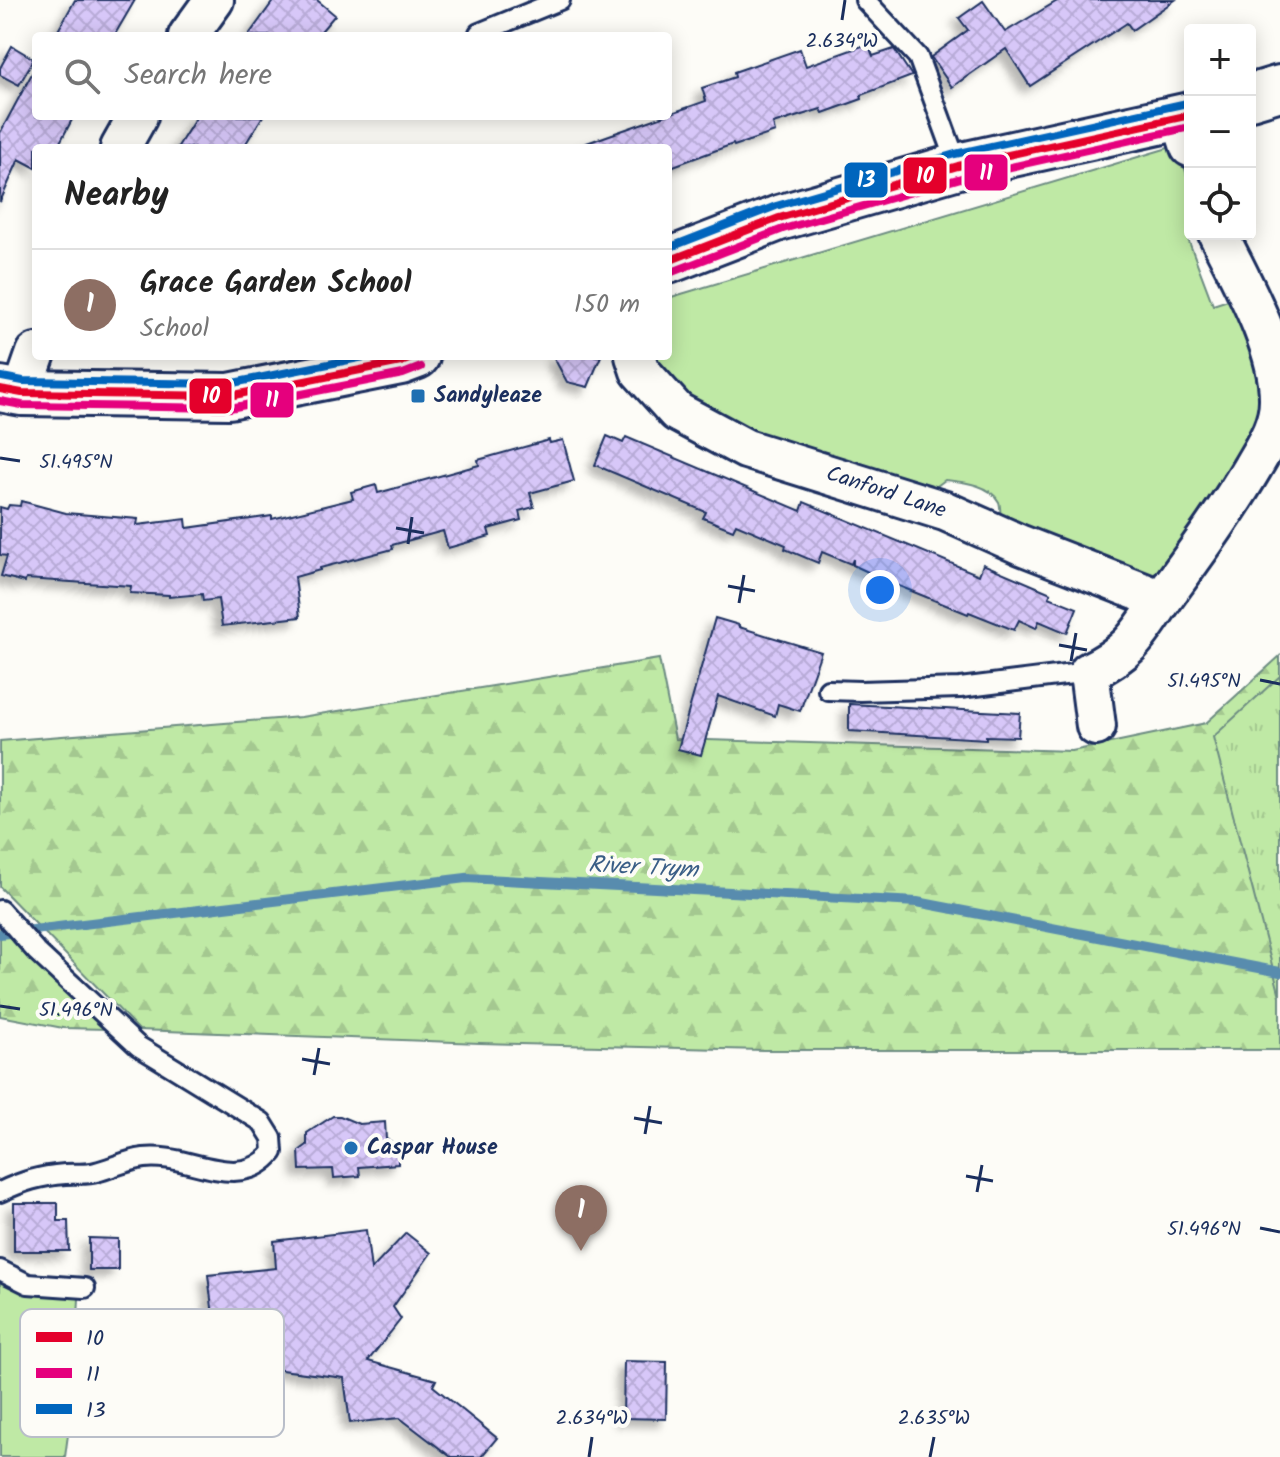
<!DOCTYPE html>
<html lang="en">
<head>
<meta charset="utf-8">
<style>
	body { margin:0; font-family:Kalam,sans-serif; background:#f6f6f6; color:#222 }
	.controls { position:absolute; right:24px; top:24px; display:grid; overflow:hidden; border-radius:8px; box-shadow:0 4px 20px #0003 }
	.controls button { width:72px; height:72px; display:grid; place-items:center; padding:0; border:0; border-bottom:2px solid #e0e0e0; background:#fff; color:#222; font:40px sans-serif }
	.you { position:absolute; left:880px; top:590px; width:28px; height:28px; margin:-20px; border:6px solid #fff; border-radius:50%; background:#1a73e8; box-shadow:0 0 0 12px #1a73e833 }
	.badge { display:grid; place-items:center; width:52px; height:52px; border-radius:50%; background:#111827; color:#fff; font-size:26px; font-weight:700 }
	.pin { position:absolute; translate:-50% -66px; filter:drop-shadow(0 2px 4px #0008) }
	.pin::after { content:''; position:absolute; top:42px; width:28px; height:24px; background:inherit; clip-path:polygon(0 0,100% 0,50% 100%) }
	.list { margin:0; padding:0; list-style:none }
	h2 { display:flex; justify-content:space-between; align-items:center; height:104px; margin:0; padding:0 32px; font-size:34px }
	h2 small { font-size:26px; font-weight:400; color:#767676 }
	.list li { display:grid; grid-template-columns:52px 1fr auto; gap:24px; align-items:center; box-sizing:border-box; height:112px; padding:0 32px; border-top:2px solid #e0e0e0 }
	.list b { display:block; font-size:30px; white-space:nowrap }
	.list p { margin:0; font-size:26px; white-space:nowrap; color:#767676 }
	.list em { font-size:26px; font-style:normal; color:#767676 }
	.icon { flex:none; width:44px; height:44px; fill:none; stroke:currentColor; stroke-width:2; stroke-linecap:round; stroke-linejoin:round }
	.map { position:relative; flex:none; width:1280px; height:1457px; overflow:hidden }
	.search { position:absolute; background:#fff; box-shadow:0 4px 20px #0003; left:32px; top:32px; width:640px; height:88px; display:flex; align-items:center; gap:20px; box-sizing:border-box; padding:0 28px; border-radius:8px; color:#767676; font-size:30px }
	.panel { position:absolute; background:#fff; box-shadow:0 4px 20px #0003; left:32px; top:144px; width:640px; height:216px; border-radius:8px }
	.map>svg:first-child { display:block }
	.green { fill:#bfe9a5; stroke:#6d8c82; stroke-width:2 }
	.forest { fill:url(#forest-firs); stroke:#6d8c82; stroke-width:2 }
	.park { fill:url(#park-tufts); stroke:#6d8c82; stroke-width:2 }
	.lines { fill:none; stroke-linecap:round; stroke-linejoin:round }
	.stream { stroke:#598cae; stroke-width:10 }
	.building { fill:url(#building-cross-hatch); stroke:#1b2f5e; stroke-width:2; filter:url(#shadow) }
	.lane-casing { stroke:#1b2f5e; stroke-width:24 }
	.street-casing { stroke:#1b2f5e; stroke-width:44 }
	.primary-casing { stroke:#1b2f5e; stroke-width:50 }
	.lane { stroke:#fdfcf7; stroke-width:18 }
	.street { stroke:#fdfcf7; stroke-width:38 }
	.primary { stroke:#fdfcf7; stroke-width:44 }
	.bus-1-casing { stroke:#fdfcf7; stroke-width:14 }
	.bus-2-casing { stroke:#fdfcf7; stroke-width:14 }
	.bus-3-casing { stroke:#fdfcf7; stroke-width:14 }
	.bus-1 { stroke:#e4002b; stroke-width:8 }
	.bus-2 { stroke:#e5007d; stroke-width:8 }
	.bus-3 { stroke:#0065bd; stroke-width:8 }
	.ticks { fill:none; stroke:#1b2f5e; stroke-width:3 }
	.poi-dot { fill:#1f6fb2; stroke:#fdfcf7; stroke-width:3 }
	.labels { text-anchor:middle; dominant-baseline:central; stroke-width:8; stroke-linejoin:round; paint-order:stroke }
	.poi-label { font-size:22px; font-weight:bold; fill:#1b2f5e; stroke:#fdfcf7; text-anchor:start }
	.street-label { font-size:22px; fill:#1b2f5e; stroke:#fdfcf7 }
	.water-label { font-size:24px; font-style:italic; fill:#3a5e86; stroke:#fdfcf7 }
	.key { fill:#fdfcf7; stroke:#b9bec9; stroke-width:2 }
	.key-label { font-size:22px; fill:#1b2f5e }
	.ticks-label { font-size:20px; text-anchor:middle; fill:#1b2f5e; stroke:#fdfcf7; stroke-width:8; stroke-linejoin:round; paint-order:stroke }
	.line-badge { stroke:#fdfcf7; stroke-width:3 }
	.badge-label { font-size:22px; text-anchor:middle; font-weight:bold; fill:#fff }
</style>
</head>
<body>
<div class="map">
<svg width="1280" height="1457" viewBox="0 0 1280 1457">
	<defs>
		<pattern id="forest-firs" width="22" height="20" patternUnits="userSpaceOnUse" patternTransform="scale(2)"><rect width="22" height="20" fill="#bfe9a5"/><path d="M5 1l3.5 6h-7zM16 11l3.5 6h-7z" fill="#a4c890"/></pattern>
		<pattern id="park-tufts" width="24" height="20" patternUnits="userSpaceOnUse" patternTransform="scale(2)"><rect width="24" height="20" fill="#bfe9a5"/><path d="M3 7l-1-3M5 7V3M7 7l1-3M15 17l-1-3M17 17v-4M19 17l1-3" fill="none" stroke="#a4c890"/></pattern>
		<pattern id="building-cross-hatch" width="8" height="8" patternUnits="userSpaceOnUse" patternTransform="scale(2)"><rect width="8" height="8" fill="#d7c7f8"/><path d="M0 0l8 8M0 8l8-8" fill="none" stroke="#b8abd7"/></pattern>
		<filter id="shadow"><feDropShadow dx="-7" dy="7" stdDeviation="4" flood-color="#0004"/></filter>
	</defs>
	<rect width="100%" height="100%" fill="#fdfcf7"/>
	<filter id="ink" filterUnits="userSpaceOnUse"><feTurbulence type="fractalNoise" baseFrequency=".0125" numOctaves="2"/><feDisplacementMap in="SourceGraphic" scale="16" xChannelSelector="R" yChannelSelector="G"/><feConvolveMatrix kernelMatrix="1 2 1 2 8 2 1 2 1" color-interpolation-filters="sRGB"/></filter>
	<g filter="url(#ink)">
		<g class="green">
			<path d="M1178 145 1190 186V234H1199L1188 239 1213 305 1231 299 1263 378 1258 447 1154 581 1001 522C1000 517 1001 507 999 502 990 484 963 482 945 480L929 492 750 436 685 400 657 366 653 356H668V298Z"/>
			<polygon points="0,1279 27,1291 79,1298 75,1382 65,1457 0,1457"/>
		</g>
		<g class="forest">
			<polygon points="1280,656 1280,1050 763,1050 480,1043 139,1030 0,887 0,741 301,717 659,659 675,739 1072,751 1206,723"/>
			<polygon points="0,924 106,1029 63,1028 0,1016"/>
		</g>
		<polygon class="park" points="1280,676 1280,996 1213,737"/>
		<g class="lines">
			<polyline class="stream" points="0,934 466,878 917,902 1280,972"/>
		</g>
		<g class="building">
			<polygon points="75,0 135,0 114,36 55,36"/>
			<polygon points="274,0 317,0 335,15 317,36 248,36"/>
			<polygon points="1059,0 1175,0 1132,30 1127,23 1030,86 1006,49 952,87 931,57 968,30 959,18 983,1 1005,32"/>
			<polygon points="868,44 873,56 894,49 912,76 861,95 862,99 823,113 821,109 773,124 775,132 734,146 733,144 668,168 668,148 585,148 584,144 706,101 702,88 735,77 734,72 800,49 806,66"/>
			<polygon points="12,46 34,59 19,85 0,75 0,68"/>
			<polygon points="36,66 36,116 74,116 57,148 36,148 36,168 19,159 0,202 0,133"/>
			<polygon points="197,116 263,116 243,148 177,148"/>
			<polygon points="553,356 601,356 588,387 567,382"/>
			<polygon points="607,436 623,443 626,437 801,511 804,502 979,575 983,564 1051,593 1049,597 1077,608 1067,633 1039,621 1036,628 1019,620 1014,630 969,612 968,614 894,584 853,565 853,559 851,564 822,552 818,563 785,549 786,545 736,524 733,530 703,518 706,512 595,465"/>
			<polygon points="549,440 550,443 563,440 574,481 530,493 534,507 519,511 521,520 488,529 490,536 448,548 443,531 392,545 393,549 320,568 320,570 295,577 300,617 222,626 218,599 203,601 202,594 169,597 169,595 130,593 131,586 26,579 25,582 1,576 7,556 0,555 0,507 7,509 9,505 20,506 21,501 66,513 138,519 137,525 186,519 187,528 272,516 272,519 353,499 351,492 376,485 378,493 479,465 478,460"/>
			<polygon points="715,618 739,625 739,627 821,652 800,711 778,704 775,716 718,696 701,755 678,749"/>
			<polygon points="849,704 1020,713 1018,737 986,736 986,739 849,731"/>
			<polygon points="333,1116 340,1116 359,1124 385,1122 386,1139 398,1145 398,1164 359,1167 360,1176 334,1178 333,1169 300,1170 299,1151 307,1145 307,1133"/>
			<polygon points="14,1203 58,1203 58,1221 68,1221 69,1251 14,1251"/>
			<polygon points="366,1230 371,1270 406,1233 431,1253 393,1307 401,1319 368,1361 436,1380 433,1386 497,1438 481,1457 451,1457 400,1418 350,1423 344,1378 249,1366 251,1381 207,1380 205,1332 215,1332 208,1275 276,1268 274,1241"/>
			<polygon points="89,1238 118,1239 118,1270 89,1270"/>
			<polygon points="624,1361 667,1362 666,1419 623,1418"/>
		</g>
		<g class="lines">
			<defs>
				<g id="lane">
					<polyline points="865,0 918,57 958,166"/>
					<polyline points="479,33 560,0"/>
					<polyline points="828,690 860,691 960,688 1089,672"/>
					<path d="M0 910 37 952 138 1046 262 1122 272 1138 273 1152C239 1194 187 1152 144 1158 127 1160 112 1168 96 1172 87 1175 76 1173 65 1174 40 1176 23 1181 0 1192"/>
					<polyline points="0,1270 28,1284 85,1288"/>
				</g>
				<g id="street">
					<polyline points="188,36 214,0"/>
					<polyline points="1181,118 1190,147"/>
					<polyline points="120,148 138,116"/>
					<path d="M635 356 640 371 677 412 746 449 945 511 1021 545 1162 600C1193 557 1225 514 1252 468 1264 447 1279 426 1279 400 1280 348 1241 280 1218 234"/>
					<polyline points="22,393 36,353"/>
					<path d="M1096 726 1089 672C1130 652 1138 636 1162 600"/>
				</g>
				<g id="primary">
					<polyline points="1250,97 1280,88"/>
					<polyline points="668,261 779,218 958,166 1190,115"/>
					<polyline points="0,389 22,393 229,396 401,362 417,356"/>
				</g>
			</defs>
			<use href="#lane" class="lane-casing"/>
			<use href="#street" class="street-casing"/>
			<use href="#primary" class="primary-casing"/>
			<use href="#lane" class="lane"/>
			<use href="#street" class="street"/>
			<use href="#primary" class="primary"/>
			<defs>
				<g id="bus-1">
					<polyline points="668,261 779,218 958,166 1190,115"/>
					<polyline points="0,389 22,393 229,396 401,362 417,356"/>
				</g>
				<g id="bus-2">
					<polyline points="672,272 783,229 961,178 1190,127"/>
					<polyline points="0,401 22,405 230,408 403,374 421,367"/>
				</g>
				<g id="bus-3">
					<polyline points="668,248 776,206 955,154 1187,103"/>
					<polyline points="2,377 23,381 228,384 369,356"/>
				</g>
			</defs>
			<use href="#bus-1" class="bus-1-casing"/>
			<use href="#bus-2" class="bus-2-casing"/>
			<use href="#bus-3" class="bus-3-casing"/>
			<use href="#bus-1" class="bus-1"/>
			<use href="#bus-2" class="bus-2"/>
			<use href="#bus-3" class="bus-3"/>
		</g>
	</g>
	<path class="ticks" d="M842 20 845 0M0 458 20 461M396 528 424 533M408 544 412 517M728 586 755 591M739 603 744 575M1059 645 1087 650M1071 661 1076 633M1260 680 1280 684M0 1006 20 1009M302 1059 330 1064M314 1075 319 1048M634 1118 662 1123M645 1134 650 1106M966 1176 993 1181M977 1192 982 1165M1260 1228 1280 1232M589 1457 592 1437M930 1457 934 1437"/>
	<g class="poi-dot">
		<rect x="410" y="388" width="16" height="16" rx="4"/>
		<circle cx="351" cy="1148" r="8"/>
	</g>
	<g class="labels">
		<g class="poi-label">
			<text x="434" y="396">Sandyleaze</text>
			<text x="367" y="1148">Caspar House</text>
		</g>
		<g class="street-label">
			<text transform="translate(886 493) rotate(18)">Canford Lane</text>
		</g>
		<g class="water-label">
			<text transform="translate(643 868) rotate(3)">River Trym</text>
		</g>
	</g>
	<rect x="20" y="1309" width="264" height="128" rx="12" class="key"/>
	<rect x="36" y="1332" width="36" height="10" fill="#e4002b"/>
	<rect x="36" y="1368" width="36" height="10" fill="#e5007d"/>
	<rect x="36" y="1404" width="36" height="10" fill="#0065bd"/>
	<g class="key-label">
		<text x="86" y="1345">10</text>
		<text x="86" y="1381">11</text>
		<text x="86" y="1417">13</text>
	</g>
	<g class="ticks-label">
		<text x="842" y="47">2.634°W</text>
		<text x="76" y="468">51.495°N</text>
		<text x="1204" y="687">51.495°N</text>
		<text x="76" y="1016">51.496°N</text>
		<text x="1204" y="1235">51.496°N</text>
		<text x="592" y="1424">2.634°W</text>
		<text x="934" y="1424">2.635°W</text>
	</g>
	<g class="line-badge">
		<rect x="963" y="153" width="46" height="39" rx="8" fill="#e5007d"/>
		<rect x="902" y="156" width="46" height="39" rx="8" fill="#e4002b"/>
		<rect x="843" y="161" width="46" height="38" rx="8" fill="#0065bd"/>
		<rect x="188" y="377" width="45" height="38" rx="8" fill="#e4002b"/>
		<rect x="249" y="381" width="46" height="38" rx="8" fill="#e5007d"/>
	</g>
	<g class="badge-label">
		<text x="986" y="180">11</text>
		<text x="925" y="183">10</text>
		<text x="866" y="187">13</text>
		<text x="211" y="403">10</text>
		<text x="272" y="407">11</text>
	</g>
</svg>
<div class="controls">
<button>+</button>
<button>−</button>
<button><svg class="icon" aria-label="locate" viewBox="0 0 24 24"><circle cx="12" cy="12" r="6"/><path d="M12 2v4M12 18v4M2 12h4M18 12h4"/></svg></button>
</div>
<div class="you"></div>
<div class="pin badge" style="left:581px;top:1251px;background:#8d6e63">1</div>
<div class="search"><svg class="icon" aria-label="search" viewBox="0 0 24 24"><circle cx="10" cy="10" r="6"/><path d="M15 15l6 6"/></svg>Search here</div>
<section class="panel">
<h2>Nearby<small></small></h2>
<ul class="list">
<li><span class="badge" style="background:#8d6e63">1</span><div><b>Grace Garden School</b><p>School</p></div><em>150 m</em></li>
</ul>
</section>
</div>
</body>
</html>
